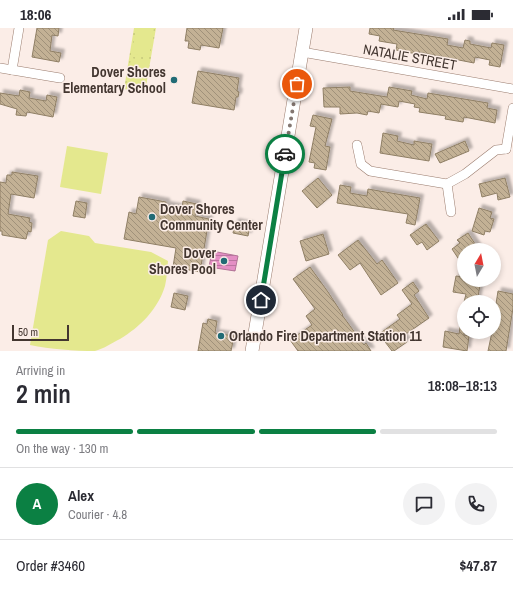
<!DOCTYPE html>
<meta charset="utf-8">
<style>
:root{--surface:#fff;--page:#f2f2f3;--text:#2b2b33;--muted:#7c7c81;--line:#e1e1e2;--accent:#0b8043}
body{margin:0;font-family:"Archivo Narrow",sans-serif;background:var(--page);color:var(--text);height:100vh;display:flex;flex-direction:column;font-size:15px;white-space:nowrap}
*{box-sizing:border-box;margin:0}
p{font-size:13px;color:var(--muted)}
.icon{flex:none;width:22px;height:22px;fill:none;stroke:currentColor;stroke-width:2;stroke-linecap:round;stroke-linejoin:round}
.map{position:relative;height:323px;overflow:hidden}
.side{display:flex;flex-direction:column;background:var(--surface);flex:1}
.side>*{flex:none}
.needle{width:26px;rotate:10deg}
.fabs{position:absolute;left:457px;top:215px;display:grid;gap:8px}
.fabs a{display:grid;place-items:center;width:44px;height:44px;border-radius:50%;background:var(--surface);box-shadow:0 2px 6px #0003;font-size:20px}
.scale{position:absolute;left:12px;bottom:10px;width:57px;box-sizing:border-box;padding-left:4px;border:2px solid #433630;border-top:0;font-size:11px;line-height:14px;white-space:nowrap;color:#433630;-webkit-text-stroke:3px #fbede7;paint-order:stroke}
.pin{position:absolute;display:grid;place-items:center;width:34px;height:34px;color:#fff;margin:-17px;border:2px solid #fff;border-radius:50%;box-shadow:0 1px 4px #0007}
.courier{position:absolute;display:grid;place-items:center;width:40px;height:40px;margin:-20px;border:3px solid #0b8043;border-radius:50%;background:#fff;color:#222;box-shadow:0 1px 5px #0007}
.head em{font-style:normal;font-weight:600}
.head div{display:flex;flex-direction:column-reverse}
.head{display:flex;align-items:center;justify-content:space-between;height:68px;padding:0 16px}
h1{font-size:26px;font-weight:600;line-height:30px}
.bar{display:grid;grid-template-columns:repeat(4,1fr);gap:6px 4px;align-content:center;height:48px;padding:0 16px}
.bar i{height:5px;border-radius:3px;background:var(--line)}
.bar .current{background:var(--accent)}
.bar p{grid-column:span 4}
.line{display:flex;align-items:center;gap:10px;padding:0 16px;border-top:1px solid var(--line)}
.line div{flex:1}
.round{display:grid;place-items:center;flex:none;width:42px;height:42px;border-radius:21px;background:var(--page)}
.status{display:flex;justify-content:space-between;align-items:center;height:28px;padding:0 20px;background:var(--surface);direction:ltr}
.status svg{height:11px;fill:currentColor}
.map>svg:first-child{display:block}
.park{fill:url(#park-dots)}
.pitch{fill:#e4e88e}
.water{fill:url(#water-rules);stroke:#b47498}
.building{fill:url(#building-back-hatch);stroke:#8f7f65;filter:url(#shadow)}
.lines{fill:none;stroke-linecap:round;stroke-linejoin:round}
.street-casing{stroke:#9a7c6e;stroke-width:10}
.secondary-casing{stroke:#9a7c6e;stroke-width:14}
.street{stroke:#fff;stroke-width:9}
.secondary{stroke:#fff;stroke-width:13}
.done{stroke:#837670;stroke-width:4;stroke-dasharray:0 7.2}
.route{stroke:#0b8043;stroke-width:5}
.poi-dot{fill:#216b75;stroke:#fbede7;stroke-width:1.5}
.labels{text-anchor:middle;stroke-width:3;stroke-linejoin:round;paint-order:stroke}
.street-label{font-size:14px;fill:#433630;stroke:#fbede7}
.poi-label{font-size:14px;font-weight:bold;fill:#433630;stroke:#fbede7;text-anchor:end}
</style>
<div class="status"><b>18:06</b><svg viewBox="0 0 49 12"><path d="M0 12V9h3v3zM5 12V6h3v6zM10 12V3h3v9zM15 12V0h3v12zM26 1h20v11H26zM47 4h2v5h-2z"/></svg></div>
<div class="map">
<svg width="513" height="323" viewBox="0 0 513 323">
<defs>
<pattern id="park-dots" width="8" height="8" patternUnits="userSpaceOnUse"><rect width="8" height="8" fill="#e4e88e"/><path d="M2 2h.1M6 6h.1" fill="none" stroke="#c5c87b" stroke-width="1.8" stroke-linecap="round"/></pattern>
<pattern id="water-rules" width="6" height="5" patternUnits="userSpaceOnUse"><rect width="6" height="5" fill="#e48fc4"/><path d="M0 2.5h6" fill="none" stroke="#ba76a0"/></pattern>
<pattern id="building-back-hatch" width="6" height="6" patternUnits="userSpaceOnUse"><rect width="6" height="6" fill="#c3b195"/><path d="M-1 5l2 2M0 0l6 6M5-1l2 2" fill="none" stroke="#a0917a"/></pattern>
<filter id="shadow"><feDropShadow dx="3.5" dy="-3.5" stdDeviation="1" flood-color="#0004"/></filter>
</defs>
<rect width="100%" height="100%" fill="#fbede7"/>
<polygon class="park" points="134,0 156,0 145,64 124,61"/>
<g class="pitch">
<polygon points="136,0 154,0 149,29 132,26"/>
<polygon points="131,30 149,33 143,62 126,59"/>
<polygon points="67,118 108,125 101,166 60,159"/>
<path d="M 61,203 L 89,208 L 95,215 L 151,224 L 168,233 C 167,241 167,250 165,258 C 158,281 140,299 120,311 C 112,315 103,321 95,323 C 75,323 50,321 30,317 L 48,212 Z"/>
</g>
<polygon class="water" points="212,223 238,228 235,243 209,239"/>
<g class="building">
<polygon points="37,0 59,0 58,8 52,7 50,23 61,25 59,34 32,29"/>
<polygon points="187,0 223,0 219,20 201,17 200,22 188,20 189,13 185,13"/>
<polygon points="370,0 394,0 393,2 448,11 447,17 463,20 465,12 470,13 470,16 491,20 492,15 504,17 500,39 489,37 490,32 475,29 474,35 418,24 417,26 396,22 397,16 379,13 380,8 369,6"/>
<polygon points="198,43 239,50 237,63 239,64 238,69 236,69 234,82 192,75"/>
<polygon points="350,59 350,63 387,69 389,59 412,63 411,67 427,71 428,65 488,75 487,80 497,82 495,95 464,89 463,94 445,91 446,88 419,84 420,80 414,79 415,76 399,73 398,79 381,76 379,85 368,83 367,87 357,85 340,86 340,79 324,79 323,60"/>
<polygon points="20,62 30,64 29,70 46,73 47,67 57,69 53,89 27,84 26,88 16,87 17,81 0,76 0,65 19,68"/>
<polygon points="313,87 332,91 325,118 330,119 326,142 314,140 315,135 309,134 316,99 310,98"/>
<polygon points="383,105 398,108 397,113 414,117 414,113 432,116 429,133 380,125"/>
<polygon points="465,113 469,123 440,135 435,126"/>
<polygon points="12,144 38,148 34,170 11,166 8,186 30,190 29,194 32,195 31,204 28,203 26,211 2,207 2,203 0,203 0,154 6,155 7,147 12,147"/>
<polygon points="318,150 332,167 317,180 302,163"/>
<polygon points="505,150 510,169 498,172 497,165 482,169 479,156"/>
<polygon points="340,157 351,159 350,165 367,168 368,161 420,170 415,197 406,195 408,186 337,175"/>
<polygon points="139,169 166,174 166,177 182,180 183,173 197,176 195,188 209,191 200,244 173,239 176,220 124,211 129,184 136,186"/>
<polygon points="76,173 87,175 85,190 73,188"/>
<polygon points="479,180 492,184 490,190 494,191 490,204 485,203 484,207 472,203"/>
<polygon points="235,194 250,197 248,208 233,205"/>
<polygon points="426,196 439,213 427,222 422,214 417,217 410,207"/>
<polygon points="468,205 479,222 464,222 464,230 460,233 452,221 460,215 457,212"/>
<polygon points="323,206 329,226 306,233 300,213"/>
<polygon points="358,212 377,236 382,232 398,255 381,267 360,235 350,242 338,227"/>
<polygon points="310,239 328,264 343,287 342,287 364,317 366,315 371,323 298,323 290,312 312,297 306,288 315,281 293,251"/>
<polygon points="456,248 464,249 464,252 481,252 477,274 464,274 466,266 453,264"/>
<polygon points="413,254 419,263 414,267 429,290 403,308 407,314 394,323 392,323 379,306 400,291 397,287 412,276 402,262"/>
<polygon points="498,263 513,266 513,280 506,323 488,323 492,304 494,304 494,289"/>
<polygon points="174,265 188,268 185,282 171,279"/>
<polygon points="208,291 217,293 215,305 234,308 231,323 198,323 203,295 207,296"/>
<polygon points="461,293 464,293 464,307 469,308 467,323 443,319 445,303 459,306"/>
</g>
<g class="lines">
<g class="street-casing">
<g id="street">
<polyline points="302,24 513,61"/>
<polyline points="0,40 60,50"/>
<polyline points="12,42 19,0"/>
<polyline points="357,117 361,136 370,143 447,156 465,146 496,122 506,121"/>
<polyline points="506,121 513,80"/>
<polyline points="447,156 451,184"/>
</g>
</g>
<g class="secondary-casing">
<polyline id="secondary" points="252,323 306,0"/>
</g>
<use href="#street" class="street"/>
<use href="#secondary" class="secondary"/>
</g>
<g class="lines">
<polyline class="done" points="285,126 297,56"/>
<polyline class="route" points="261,272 285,126"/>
</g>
<g class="poi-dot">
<circle cx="174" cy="52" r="4"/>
<circle cx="152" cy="189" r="4"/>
<circle cx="224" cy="233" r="4"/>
<circle cx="221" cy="308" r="4"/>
</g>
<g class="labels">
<g class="street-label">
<text transform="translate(410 29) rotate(10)" y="5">NATALIE STREET</text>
</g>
<g class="poi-label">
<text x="166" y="49">Dover Shores<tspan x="166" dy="16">Elementary School</tspan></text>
<text x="160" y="186" text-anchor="start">Dover Shores<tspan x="160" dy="16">Community Center</tspan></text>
<text x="216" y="230">Dover<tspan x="216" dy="16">Shores Pool</tspan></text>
<text x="229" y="313" text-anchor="start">Orlando Fire Department Station 11</text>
</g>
</g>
</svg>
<div class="fabs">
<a><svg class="needle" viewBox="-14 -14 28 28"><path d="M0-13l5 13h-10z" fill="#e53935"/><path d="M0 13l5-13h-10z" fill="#7c7c81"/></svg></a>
<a><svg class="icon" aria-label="locate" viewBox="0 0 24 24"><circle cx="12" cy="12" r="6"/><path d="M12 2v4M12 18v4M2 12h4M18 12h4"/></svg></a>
</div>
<div class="scale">50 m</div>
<div class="pin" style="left:297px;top:56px;background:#ea580c"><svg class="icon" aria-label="bag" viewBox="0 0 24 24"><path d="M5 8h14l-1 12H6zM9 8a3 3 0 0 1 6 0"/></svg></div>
<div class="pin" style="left:261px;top:272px;background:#1f2937"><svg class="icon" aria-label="home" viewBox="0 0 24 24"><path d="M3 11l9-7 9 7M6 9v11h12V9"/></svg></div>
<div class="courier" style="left:285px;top:126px"><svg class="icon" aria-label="car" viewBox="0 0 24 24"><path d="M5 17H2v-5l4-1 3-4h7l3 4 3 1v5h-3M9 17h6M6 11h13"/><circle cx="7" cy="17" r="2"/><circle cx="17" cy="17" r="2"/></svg></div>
</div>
<section class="side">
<div class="head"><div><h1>2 min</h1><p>Arriving in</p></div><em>18:08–18:13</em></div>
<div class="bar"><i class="current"></i><i class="current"></i><i class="current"></i><i></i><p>On the way · 130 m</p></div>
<div class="line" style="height:72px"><b class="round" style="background:var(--accent);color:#fff">A</b><div><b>Alex</b><p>Courier · 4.8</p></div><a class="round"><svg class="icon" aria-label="chat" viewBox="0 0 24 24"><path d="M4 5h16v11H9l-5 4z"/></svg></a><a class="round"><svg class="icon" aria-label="phone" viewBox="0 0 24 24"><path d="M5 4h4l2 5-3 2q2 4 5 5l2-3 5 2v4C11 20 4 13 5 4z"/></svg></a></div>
<div class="line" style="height:52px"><div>Order #3460</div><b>$47.87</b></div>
</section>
